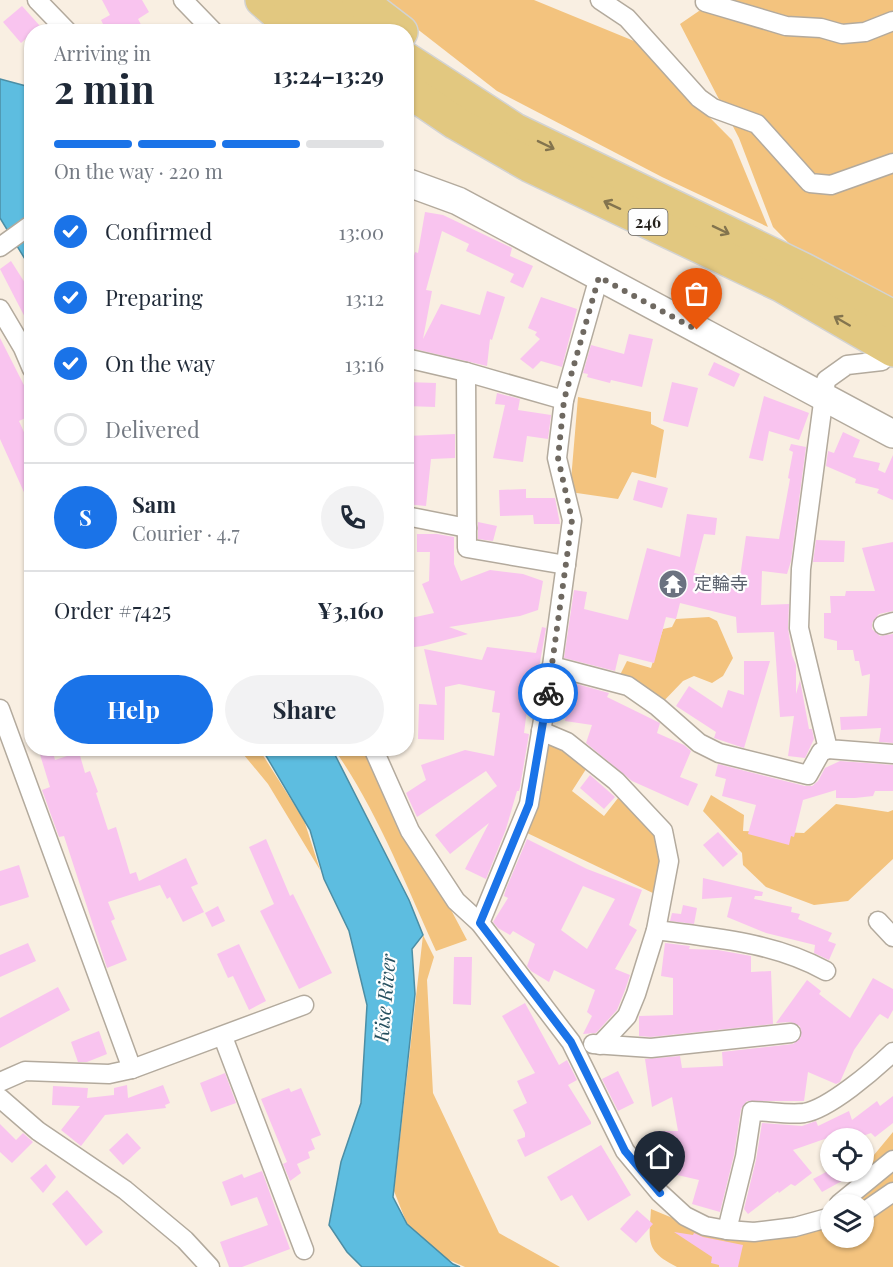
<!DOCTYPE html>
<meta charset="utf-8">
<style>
:root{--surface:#fff;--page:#f2f2f3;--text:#1f2937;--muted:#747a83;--line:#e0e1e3;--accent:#1a73e8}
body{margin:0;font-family:"Playfair Display","Noto Sans JP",serif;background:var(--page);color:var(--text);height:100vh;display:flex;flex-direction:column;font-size:22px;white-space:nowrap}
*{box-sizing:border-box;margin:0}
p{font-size:20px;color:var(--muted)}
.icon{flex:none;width:33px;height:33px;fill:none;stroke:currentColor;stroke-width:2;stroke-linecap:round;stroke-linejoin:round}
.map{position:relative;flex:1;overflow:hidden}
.details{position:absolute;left:24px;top:24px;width:390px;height:732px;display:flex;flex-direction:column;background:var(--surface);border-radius:24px;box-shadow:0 2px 4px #0004}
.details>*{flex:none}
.fabs{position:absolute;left:820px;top:1128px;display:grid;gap:12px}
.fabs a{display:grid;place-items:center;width:54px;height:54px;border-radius:50%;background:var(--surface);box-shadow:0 2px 4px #0004;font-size:30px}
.pin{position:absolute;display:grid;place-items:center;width:51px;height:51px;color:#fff;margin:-62px -26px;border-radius:50% 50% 50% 0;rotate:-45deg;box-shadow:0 0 6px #0007}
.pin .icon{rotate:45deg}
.courier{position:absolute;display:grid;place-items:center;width:60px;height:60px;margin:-30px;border:4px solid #1a73e8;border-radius:50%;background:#fff;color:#222;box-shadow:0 2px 8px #0007}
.overview em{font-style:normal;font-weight:700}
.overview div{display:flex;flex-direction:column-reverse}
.overview{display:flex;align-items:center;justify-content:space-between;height:102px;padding:0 30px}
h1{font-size:39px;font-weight:700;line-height:45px}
.bar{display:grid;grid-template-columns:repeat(4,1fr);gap:9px 6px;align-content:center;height:72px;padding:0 30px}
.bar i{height:8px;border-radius:4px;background:var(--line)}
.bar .on{background:var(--accent)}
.bar p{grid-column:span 4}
.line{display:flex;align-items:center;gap:15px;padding:0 30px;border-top:2px solid var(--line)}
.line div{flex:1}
.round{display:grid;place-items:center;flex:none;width:63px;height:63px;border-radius:32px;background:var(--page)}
ol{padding:0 30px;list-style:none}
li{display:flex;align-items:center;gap:18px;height:66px}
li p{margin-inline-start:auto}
li .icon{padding:6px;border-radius:50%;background:var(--accent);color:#fff;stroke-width:4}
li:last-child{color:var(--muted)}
li i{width:33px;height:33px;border:3px solid var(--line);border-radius:50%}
.action{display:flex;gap:12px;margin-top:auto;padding:12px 30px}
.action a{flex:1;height:69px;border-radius:36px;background:var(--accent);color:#fff;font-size:24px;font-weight:700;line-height:69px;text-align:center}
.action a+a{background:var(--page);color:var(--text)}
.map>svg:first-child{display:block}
.green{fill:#f3c37e}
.water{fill:#5dbde0;stroke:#4c8ea5;stroke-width:1.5}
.building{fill:#f9c4ef;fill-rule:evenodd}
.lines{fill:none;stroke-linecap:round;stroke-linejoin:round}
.street-casing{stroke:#b3aa9d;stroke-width:21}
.secondary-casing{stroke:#b3aa9d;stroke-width:30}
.highway-casing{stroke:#d3d3d2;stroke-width:36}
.street{stroke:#fff;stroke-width:18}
.secondary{stroke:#fff;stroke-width:27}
.highway{stroke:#e2c880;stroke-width:33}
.oneway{stroke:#83744e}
.done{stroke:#6f6961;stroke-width:6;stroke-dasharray:0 10.8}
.route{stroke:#1a73e8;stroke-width:8}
.labels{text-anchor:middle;stroke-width:4.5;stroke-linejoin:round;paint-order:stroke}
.shield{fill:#fefefe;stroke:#656360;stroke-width:1.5}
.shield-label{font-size:16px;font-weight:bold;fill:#24211c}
.worship-label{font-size:18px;fill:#5b616d;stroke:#fefefe;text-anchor:start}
.water-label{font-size:20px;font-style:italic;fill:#275160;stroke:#fefefe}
</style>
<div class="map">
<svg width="893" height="1267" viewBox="0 0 893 1267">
<rect width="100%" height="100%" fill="#f9efe2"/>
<g class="green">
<polygon points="380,0 534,0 634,41 732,140 768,227 662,177 497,91"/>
<polygon points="715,0 893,0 893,349 773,227 739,138 680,24"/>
<polygon points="578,397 651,412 651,424 664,430 656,478 632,472 618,499 570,492"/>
<polygon points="709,617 717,621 733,658 723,676 712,683 694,676 683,681 658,707 619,677 627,661 651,668 663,629 672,627 676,619"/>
<polygon points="544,735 588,766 572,791 604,816 622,793 659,831 669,861 657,895 523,831"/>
<polygon points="239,749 259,749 304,820 320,870 268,784"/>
<path d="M 334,749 L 368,749 L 381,778 L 467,940 L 436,951 C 405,883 377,810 334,749 Z"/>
<polygon points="711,795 744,815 743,831 804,833 836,804 888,812 893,810 893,859 848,901 814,905 766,887 743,865 742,853 703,811"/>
<polygon points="423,935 434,957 427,980 433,1093 499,1233 560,1267 465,1267 447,1259 407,1224 394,1191"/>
<path d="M 893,1132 L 893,1267 L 677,1267 C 645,1251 649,1242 651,1209 L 711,1234 L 831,1221 L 831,1238 L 864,1238 L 864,1204 L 843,1204 L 869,1161 Z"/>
</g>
<g class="water">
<polygon points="0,79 26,86 31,92 31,269 0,218"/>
<polygon points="262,749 332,749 409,900 423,935 412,949 415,994 393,1197 407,1224 453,1264 460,1267 362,1267 347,1252 329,1225 341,1162 361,1103 367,1005 349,931 324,879 310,830"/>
</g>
<g class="building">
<polygon points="102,0 142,0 149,12 138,19 145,32 107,32 101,20 110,15"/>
<polygon points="22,6 40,26 21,43 3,22"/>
<polygon points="425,212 443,215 512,248 510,256 533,266 523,288 510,282 514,274 466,251 469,244 442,231 426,290 432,291 423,339 441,304 480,315 487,291 505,297 492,340 490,339 487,366 406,347 406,286 415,252 418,253"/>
<polygon points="11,261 32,294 32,331 0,269"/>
<polygon points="541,297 577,309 562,367 541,361 533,369 520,359 540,339 535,335 537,332 528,328"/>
<polygon points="629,334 653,339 642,387 611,380 610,383 587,377 588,374 583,373 591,345 624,354"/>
<polygon points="0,338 32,401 32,415 19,421 32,450 32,510 0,439"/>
<polygon points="714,362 740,374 734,387 708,375"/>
<polygon points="406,382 436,383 435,407 406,406"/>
<polygon points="672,382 698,388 688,427 663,421"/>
<polygon points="497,393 520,399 518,410 551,415 548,439 527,436 523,462 493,458 505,405 495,404"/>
<polygon points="764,396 809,413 799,440 769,431 763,461 749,458"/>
<polygon points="843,432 860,440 853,457 880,463 878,470 885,473 893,455 893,500 877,493 879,489 855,483 856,479 826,466 828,451 834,453"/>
<polygon points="455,434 455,458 431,459 426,506 406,504 406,436"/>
<polygon points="791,444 806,447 791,561 787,574 762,571 761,605 789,604 788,628 792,655 796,665 796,694 800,680 809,729 812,729 814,739 805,758 788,756 794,716 780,717 774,632 737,633 736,617 680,603 676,619 666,617 654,663 619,654 615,671 564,658 574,590 587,592 584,609 628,620 647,548 680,557 687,514 717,518 715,535 704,534 694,573 739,584 746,536 779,539 790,479 788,478 793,452 789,450"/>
<polygon points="638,480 668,488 662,508 633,500"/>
<polygon points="526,489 526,498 555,498 560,524 534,524 533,515 500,516 499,490"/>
<polygon points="478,522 497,526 493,541 478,539"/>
<polygon points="417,534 437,534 454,537 454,564 461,581 490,570 523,574 543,581 538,610 520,616 449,627 468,634 423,646 406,648 406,619 434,613 422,584 429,581 430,552 417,552"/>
<polygon points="816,540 845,541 844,562 813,562"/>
<polygon points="893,542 893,611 879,614 872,623 872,629 880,636 893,634 893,743 879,742 881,728 841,730 840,717 867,716 870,674 862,676 859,661 855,661 853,650 837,650 837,641 824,638 824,613 831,613 830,596 845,596 846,591 875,591 862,548"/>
<polygon points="542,627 546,628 537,679 531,678 524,733 529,734 520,787 519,791 517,791 506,829 486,879 465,869 489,823 450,854 435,835 497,786 486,771 417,817 406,793 426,780 421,765 465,750 494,756 500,713 492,712 495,691 459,684 445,687 444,740 418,739 419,704 437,705 424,649 482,660 487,647 536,653"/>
<polygon points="744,661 770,661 744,748 714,738 716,732 676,706 689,686 722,708 728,690 744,695"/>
<polygon points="573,683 609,693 607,697 660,723 657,733 684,745 691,751 680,777 698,784 688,806 632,781 586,743 592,725 565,721"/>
<polygon points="38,748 52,748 55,760 79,752 85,773 90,771 98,792 96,793 108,830 116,827 130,874 136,872 139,881 186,858 198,884 191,887 204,912 183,922 170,897 167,899 160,885 108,902 115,919 111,921 127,960 107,968 64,836 59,837 42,790 50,787"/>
<polygon points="840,761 893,765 893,791 875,791 873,796 855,798 836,798 836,790 803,800 794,837 791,836 789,845 748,834 756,805 722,796 726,779 715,776 718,764 805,786 812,786 818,781 825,768"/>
<polygon points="590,775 615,797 604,809 580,788"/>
<polygon points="718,832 738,854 723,867 703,845"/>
<polygon points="266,839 290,896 293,894 332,973 299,989 260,911 274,904 249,847"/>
<path d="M 527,839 L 587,869 L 642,890 L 629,925 L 637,930 L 615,969 L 630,975 L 625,990 L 617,1010 L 596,1033 L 583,1034 L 592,1016 L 587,1012 L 595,990 L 554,970 L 549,982 L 531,971 L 527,966 L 535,944 L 513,931 L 510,935 L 498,928 L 493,922 L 508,898 L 504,896 L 506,889 ZM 583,886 L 615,899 L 587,949 L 561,930 Z"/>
<polygon points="19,865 29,897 0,906 0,871"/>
<polygon points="703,878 763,892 762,896 755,896 754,899 792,907 791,912 800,914 798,919 832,933 828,941 836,944 829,960 814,953 815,945 766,933 727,917 732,897 702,899"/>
<polygon points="683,905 697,908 694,924 670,921 672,913 681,914"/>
<polygon points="218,906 225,921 212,927 205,913"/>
<polygon points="28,943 36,961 0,977 0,955"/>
<polygon points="665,943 690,946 689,949 718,950 751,956 751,972 771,971 773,1024 651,1037 639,1036 639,1016 673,1015 673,978 661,976"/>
<polygon points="239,944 266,1001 249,1010 233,976 228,978 217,954"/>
<polygon points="454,957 472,957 471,1005 453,1004"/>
<polygon points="873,978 893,989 893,1010 888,1019 880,1014 877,1017 854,1050 840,1082 836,1084 808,1072 804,1101 747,1101 741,1109 734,1155 720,1212 692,1204 699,1180 673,1174 675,1168 660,1169 655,1131 678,1131 672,1097 652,1107 645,1059 680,1056 682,1068 723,1066 722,1052 793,1044 801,1037 800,1026 790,1022 776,1023 807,980 821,991 819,994 850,1018"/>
<polygon points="58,987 70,1010 0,1048 0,1018"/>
<polygon points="525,1003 559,1065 567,1060 577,1080 568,1085 591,1122 591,1124 525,1157 517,1140 525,1137 525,1133 513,1110 527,1103 517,1081 535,1073 502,1016"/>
<polygon points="99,1031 107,1054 87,1062 78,1062 71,1042"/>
<polygon points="618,1071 634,1103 618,1111 602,1079"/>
<polygon points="225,1073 236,1103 211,1112 200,1083"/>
<polygon points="127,1085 128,1098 163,1085 170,1103 165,1105 166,1108 105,1115 81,1146 61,1130 80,1106 52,1105 53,1086 88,1088 87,1098 114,1095 114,1088"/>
<polygon points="289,1088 291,1092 301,1088 321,1135 311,1139 315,1149 308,1152 310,1158 297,1164 301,1173 290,1181 283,1164 287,1162 261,1099"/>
<polygon points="893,1096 893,1123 875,1137 871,1133 857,1138 841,1138 839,1134 793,1150 812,1173 795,1186 791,1184 779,1193 778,1191 748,1214 744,1209 756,1160 762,1123 802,1126 816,1121 818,1126 849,1111 852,1120 877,1101 880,1106"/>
<polygon points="0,1124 16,1140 23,1133 33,1142 12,1163 0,1152"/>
<polygon points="127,1133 141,1148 123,1165 109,1150"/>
<polygon points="601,1145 631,1195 588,1221 572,1195 561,1201 547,1177"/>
<polygon points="46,1164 56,1177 43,1193 30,1178"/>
<polygon points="262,1171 290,1249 242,1267 229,1267 220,1242 268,1225 257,1197 231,1206 222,1182 242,1174 244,1178"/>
<polygon points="826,1172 858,1172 822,1192 813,1179"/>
<polygon points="67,1190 103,1232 86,1246 52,1204"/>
<polygon points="637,1210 653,1224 636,1243 620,1229"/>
<polygon points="674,1232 693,1235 694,1233 703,1237 743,1245 738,1267 719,1267 719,1265 711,1263 712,1257"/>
</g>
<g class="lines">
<g class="street-casing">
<g id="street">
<polyline points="37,0 68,32"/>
<polyline points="183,0 214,32"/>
<polyline points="600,0 627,18 699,98 713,108 757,124 810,183 831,185 893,163"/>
<polyline points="705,2 786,26 821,28 842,34 865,32 893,21"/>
<polyline points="0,247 32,224"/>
<polyline points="0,309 23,348 32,369"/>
<polyline points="406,358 466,372 564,400 599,277"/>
<polyline points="882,361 847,365 826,380 801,569 799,628 828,749 893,754"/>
<polyline points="466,372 467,548 566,565"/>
<polyline points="406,516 467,528"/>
<polyline points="883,625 893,622"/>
<polyline points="552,666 628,686 658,707 699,743 719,753 808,775 821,752 828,749"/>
<polyline points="0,709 132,1069 109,1074 25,1071 0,1082"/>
<polyline points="541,731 567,742 616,781 663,831 669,861 656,930 636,994 627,1016 600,1045"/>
<polyline points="373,748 410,831 456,901 480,923 571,1042 625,1151 660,1193 685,1216 705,1226 727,1230 754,1232 795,1227 831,1217"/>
<polyline points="878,921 893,937"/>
<polyline points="480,923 529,804 552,666 572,520 557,458 564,400"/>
<path d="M 656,930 C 715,938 773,942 826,971"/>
<polyline points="223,1037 304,1250"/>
<polyline points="593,1044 651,1048 791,1033"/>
<polyline points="132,1069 304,1005"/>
<polyline points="0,1098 38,1131 125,1190 185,1240 210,1267"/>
<polyline points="839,1204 893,1160"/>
<polyline points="864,1212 893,1192"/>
<path d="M 727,1230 L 745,1157 L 752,1111 C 768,1111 787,1115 804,1113 C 829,1109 874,1070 893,1052"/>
</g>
</g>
<g class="secondary-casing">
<polyline id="secondary" points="406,182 458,201 893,434"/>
</g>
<g class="highway-casing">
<g id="highway">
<polyline points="262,0 299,32"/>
<polyline points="290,0 329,32"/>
<polyline points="330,0 368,32"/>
<polyline points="359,0 401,32"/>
<polyline points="406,59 515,130 804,270 893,317"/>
<polyline points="406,89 456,123 529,165 781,285 893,350"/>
</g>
</g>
<use href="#street" class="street"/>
<use href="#secondary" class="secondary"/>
<use href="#highway" class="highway"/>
</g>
<defs><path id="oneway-shaft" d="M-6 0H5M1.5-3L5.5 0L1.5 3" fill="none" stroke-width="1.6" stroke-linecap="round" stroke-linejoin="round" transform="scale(1.5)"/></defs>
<g class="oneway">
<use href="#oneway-shaft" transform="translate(546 145) rotate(26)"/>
<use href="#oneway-shaft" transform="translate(612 205) rotate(-155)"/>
<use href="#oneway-shaft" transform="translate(721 230) rotate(26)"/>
<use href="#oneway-shaft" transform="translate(842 321) rotate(-150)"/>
</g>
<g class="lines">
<polyline class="done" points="548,693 572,520 558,458 564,400 599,277 697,330"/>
<polyline class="route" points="548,693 529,804 480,923 571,1042 625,1151 660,1193"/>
</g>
<defs>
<g id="temple-disc" transform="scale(1.5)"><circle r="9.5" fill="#6b7280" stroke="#fefefe"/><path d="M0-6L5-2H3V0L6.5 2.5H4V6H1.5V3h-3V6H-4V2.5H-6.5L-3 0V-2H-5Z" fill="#fff"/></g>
</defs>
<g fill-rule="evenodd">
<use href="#temple-disc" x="673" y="584"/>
</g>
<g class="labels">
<rect class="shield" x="628.5" y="209" width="39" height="26" rx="4.5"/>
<g class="shield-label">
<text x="648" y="228">246</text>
</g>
<g class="worship-label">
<text x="694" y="590">定輪寺</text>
</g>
<g class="water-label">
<text transform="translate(385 998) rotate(-85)" y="7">Kise River</text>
</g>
</g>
</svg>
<div class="fabs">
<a><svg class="icon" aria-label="locate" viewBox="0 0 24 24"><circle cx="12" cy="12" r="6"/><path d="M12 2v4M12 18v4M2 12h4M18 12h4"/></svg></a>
<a><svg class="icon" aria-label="layers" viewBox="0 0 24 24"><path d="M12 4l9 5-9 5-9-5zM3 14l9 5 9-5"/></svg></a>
</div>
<div class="pin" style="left:697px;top:330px;background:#ea580c"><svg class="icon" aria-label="bag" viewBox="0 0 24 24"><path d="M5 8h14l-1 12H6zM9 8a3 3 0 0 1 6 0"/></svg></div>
<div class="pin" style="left:660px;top:1193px;background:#1f2937"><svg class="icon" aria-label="home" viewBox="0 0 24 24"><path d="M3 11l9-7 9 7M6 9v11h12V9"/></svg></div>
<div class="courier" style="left:548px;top:693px"><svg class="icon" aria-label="bike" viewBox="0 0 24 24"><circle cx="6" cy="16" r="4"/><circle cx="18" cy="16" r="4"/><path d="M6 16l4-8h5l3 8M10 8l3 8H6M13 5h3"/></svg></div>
<section class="details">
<div class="overview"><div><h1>2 min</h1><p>Arriving in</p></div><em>13:24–13:29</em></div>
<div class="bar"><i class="on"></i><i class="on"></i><i class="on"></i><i></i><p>On the way · 220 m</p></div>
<ol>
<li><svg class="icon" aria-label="check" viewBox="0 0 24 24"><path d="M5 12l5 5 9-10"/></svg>Confirmed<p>13:00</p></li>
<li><svg class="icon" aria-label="check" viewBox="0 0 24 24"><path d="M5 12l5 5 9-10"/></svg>Preparing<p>13:12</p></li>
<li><svg class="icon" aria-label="check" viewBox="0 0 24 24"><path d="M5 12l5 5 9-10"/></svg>On the way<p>13:16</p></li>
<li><i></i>Delivered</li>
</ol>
<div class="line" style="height:108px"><b class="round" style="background:var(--accent);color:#fff">S</b><div><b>Sam</b><p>Courier · 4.7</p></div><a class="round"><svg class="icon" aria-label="phone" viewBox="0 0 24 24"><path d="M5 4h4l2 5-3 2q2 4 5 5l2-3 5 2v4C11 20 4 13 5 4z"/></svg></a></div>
<div class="line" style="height:78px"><div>Order #7425</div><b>¥3,160</b></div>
<div class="action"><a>Help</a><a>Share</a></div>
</section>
</div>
